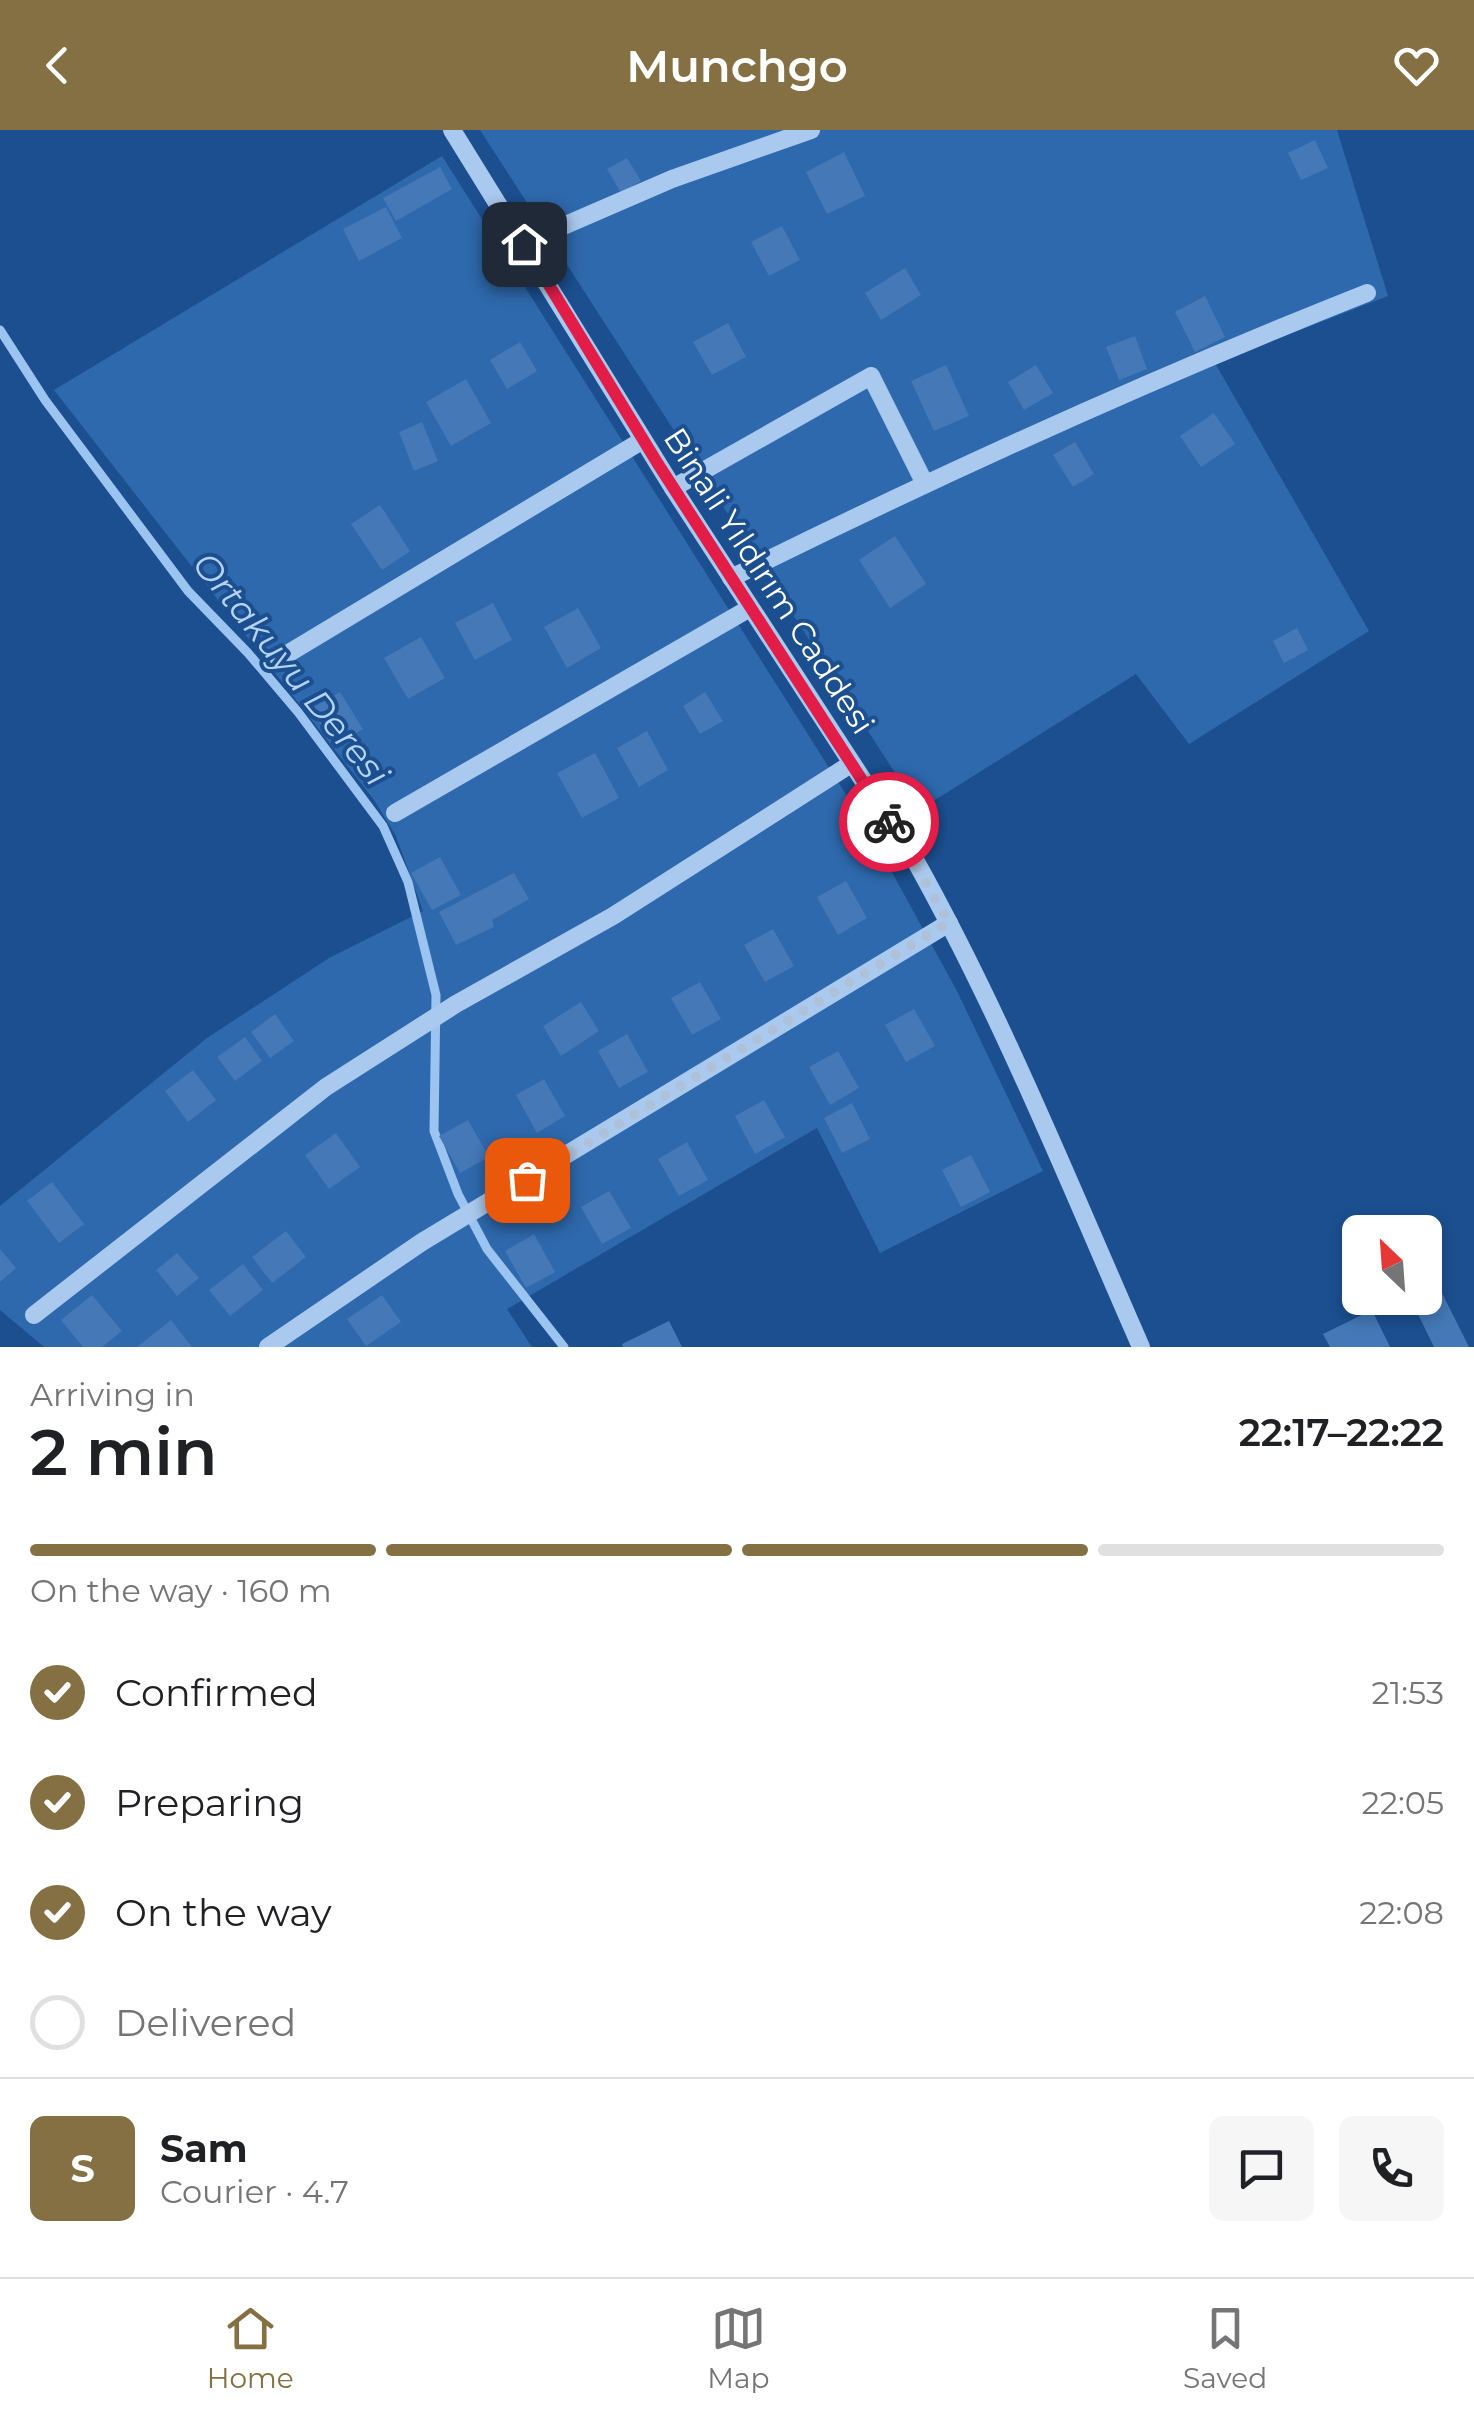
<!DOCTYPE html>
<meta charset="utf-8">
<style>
:root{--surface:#fff;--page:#f6f6f6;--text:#202124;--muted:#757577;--line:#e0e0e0;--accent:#847042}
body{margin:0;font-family:Montserrat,sans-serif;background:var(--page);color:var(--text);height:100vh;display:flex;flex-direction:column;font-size:38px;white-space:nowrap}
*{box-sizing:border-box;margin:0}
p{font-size:32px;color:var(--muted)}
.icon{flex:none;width:55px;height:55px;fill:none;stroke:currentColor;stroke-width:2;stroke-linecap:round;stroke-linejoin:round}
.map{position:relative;height:1217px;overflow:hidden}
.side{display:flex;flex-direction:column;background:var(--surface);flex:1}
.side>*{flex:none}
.needle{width:65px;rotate:335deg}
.fabs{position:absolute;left:1342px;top:1085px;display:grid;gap:20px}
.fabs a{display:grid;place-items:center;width:100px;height:100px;border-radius:15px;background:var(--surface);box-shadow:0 5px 15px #0003;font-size:50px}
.pin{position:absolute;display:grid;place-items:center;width:85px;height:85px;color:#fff;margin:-42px;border-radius:20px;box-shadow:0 5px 15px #0006}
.courier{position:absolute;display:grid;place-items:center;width:100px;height:100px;margin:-50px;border:8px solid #e11d48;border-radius:50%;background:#fff;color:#222;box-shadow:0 2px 12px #0007}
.head em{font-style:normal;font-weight:600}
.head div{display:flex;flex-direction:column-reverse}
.head{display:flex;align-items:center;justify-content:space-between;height:170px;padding:0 30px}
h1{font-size:65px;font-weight:600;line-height:75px}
.bar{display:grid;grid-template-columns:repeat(4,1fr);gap:15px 10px;align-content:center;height:120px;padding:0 30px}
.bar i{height:12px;border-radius:8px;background:var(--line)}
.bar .active{background:var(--accent)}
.bar p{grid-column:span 4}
.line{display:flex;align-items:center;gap:25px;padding:0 30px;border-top:2px solid var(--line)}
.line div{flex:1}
.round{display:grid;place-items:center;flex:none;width:105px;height:105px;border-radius:15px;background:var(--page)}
ol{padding:0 30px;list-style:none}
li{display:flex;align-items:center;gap:30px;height:110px}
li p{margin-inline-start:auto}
li .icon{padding:10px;border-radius:50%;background:var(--accent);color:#fff;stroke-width:4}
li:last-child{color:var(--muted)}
li i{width:55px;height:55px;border:5px solid var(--line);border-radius:50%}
header{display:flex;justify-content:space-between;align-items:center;height:130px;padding:0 30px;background:var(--accent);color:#fff;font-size:45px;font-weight:600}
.tabs{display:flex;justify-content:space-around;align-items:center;height:140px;border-top:2px solid var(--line);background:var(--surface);font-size:28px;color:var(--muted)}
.tabs a{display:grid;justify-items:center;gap:5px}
.tabs .active{color:var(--accent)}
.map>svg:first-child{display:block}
.green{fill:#2e69ad}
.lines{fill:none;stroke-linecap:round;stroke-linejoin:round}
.stream{stroke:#9cc4f0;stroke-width:9}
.building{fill:#4478b7}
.minor{stroke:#a9c9ee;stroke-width:18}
.done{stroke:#afc1d8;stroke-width:10;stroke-dasharray:0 18}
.route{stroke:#e11d48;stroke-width:12}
.labels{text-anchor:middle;stroke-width:8;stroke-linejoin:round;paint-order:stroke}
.street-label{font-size:32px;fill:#fff;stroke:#1b4f8f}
.water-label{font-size:35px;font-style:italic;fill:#b5d3f5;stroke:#1b4f8f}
</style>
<header><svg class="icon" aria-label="back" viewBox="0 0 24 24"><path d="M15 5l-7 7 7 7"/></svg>Munchgo<svg class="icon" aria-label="heart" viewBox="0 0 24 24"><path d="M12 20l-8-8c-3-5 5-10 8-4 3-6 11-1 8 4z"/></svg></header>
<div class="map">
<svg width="1474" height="1217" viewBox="0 0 1474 1217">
<rect width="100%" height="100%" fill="#1b4f8f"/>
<g class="green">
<polygon points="480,0 1337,0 1388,166 1215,233 1369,501 1189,614 1136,544 919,680"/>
<polygon points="442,26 871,704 957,861 1043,1041 880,1123 817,998 507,1179 532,1217 44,1217 0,1180 0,1076 207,908 329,828 423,781 396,706 374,670 54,260"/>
</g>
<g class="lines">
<polyline class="stream" points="0,200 45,270 188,461 248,523 298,582 383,696 408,752 436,865 434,1001 458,1064 487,1119 564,1217"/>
</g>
<g class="building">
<polygon points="1315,10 1328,38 1301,50 1288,23"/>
<polygon points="844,22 865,66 827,84 806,42"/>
<polygon points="627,28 641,51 621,63 607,39"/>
<polygon points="440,37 452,59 396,91 383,68"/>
<polygon points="386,77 402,108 359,131 343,99"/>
<polygon points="782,96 800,130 769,146 751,112"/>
<polygon points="905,138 921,165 881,190 865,163"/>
<polygon points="1205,166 1225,207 1195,222 1175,182"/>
<polygon points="728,193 746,227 712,245 693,212"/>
<polygon points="1135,206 1147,239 1119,250 1106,217"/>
<polygon points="520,212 537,241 507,259 490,230"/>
<polygon points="946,235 969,286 934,301 911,251"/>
<polygon points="1036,235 1053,263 1024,280 1008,252"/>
<polygon points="466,249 491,293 451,316 426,272"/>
<polygon points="1214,283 1235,314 1201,337 1180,306"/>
<polygon points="422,292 438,331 414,341 399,302"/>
<polygon points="1075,312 1094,344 1073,357 1053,325"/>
<polygon points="380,375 410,421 382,440 351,394"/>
<polygon points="895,406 926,454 890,478 859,430"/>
<polygon points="493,473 512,510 475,530 455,493"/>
<polygon points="578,478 601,518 567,538 544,497"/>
<polygon points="1297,498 1308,520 1284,533 1273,511"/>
<polygon points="421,507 445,548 408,569 384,528"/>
<polygon points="340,562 363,599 334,617 311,579"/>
<polygon points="705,562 723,591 700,604 683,576"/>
<polygon points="647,601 668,640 639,657 617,618"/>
<polygon points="595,623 619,668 582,688 557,643"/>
<polygon points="440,727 461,765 432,780 411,743"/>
<polygon points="514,743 529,769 492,790 494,797 456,815 439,782"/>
<polygon points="846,751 867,788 838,805 817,767"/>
<polygon points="773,799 794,836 765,852 744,815"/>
<polygon points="700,852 721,889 692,905 671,868"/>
<polygon points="581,872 599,901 561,926 543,896"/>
<polygon points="914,879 935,916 906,932 885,895"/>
<polygon points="275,884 294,911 270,928 251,902"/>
<polygon points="627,904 648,942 619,958 598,921"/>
<polygon points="245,907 262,931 235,951 217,927"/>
<polygon points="838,921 859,958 830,975 809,937"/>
<polygon points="193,940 216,970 188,992 165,961"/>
<polygon points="544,949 565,986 537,1003 516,965"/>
<polygon points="764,970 785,1007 755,1024 735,986"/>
<polygon points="852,973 870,1009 842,1023 824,988"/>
<polygon points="468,990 489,1027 460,1043 439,1006"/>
<polygon points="336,1003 360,1037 329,1059 305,1025"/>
<polygon points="687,1012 708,1050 679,1066 658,1029"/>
<polygon points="971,1025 990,1062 961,1077 942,1040"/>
<polygon points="52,1052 84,1094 59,1113 27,1071"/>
<polygon points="609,1061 631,1098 602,1114 581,1077"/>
<polygon points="286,1101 306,1127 272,1153 252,1127"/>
<polygon points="534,1104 555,1142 526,1158 505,1121"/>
<polygon points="0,1119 16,1138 0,1152"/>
<polygon points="177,1123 199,1148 177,1166 156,1140"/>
<polygon points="243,1134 263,1160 230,1186 209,1160"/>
<polygon points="1437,1153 1469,1217 1434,1217 1410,1168 1425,1168 1425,1158"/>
<polygon points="92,1165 122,1201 102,1217 83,1217 61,1190"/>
<polygon points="382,1165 401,1192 366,1216 347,1189"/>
<polygon points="1372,1180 1390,1217 1330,1217 1323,1204"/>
<polygon points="171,1190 192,1217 137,1217"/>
<polygon points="669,1191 682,1217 623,1217 622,1214"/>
</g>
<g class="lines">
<g class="minor">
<path d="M 452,0 L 673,358 L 915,730 C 1002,886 1069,1053 1141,1217"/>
<polyline points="524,113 672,49 811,0"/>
<polyline points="673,358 871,246 924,352"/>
<path d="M 731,448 C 939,345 1150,249 1367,163"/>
<polyline points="279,529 643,310"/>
<polyline points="395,683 750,478"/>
<polyline points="34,1185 326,957 456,874 613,786 851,634"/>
<polyline points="268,1217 422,1112 949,793"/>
</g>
</g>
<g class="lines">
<polyline class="done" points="527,1050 949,792 889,692"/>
<polyline class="route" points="524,114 658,334 889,692"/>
</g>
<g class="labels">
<g class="street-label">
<text transform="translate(769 451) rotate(57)" y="11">Binali Yıldırım Caddesi</text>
</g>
<g class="water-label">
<text transform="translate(291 539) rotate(51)" y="12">Ortakuyu Deresi</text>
</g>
</g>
</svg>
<div class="fabs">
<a><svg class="needle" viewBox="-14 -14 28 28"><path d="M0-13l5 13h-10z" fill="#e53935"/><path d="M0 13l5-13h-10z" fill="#757577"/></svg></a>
</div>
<div class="pin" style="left:527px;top:1050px;background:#ea580c"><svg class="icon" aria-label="bag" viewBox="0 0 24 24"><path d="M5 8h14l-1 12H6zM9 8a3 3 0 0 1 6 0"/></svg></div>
<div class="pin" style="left:524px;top:114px;background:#1f2937"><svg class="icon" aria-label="home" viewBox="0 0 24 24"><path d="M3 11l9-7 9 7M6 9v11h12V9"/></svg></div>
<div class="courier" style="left:889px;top:692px"><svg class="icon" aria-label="bike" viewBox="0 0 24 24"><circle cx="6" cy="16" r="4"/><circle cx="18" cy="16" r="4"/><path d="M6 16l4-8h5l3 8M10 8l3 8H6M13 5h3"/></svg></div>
</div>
<section class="side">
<div class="head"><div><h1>2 min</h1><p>Arriving in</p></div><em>22:17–22:22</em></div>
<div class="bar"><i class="active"></i><i class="active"></i><i class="active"></i><i></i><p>On the way · 160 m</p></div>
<ol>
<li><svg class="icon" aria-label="check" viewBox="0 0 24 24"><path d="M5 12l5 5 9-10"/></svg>Confirmed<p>21:53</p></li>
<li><svg class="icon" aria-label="check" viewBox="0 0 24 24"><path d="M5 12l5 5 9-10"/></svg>Preparing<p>22:05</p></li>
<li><svg class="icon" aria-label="check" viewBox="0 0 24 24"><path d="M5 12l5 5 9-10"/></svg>On the way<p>22:08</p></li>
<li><i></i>Delivered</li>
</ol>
<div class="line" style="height:180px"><b class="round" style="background:var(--accent);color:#fff">S</b><div><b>Sam</b><p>Courier · 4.7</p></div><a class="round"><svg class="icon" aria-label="chat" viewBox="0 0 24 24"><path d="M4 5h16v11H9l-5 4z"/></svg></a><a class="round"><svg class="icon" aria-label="phone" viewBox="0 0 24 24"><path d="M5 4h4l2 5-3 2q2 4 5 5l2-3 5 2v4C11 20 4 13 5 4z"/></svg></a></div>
</section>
<nav class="tabs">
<a class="active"><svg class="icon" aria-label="home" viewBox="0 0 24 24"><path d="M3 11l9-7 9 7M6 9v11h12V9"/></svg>Home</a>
<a><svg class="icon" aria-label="map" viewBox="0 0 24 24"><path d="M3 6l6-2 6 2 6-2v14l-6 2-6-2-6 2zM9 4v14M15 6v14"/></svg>Map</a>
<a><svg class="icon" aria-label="saved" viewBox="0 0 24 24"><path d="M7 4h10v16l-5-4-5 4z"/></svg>Saved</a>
</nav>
